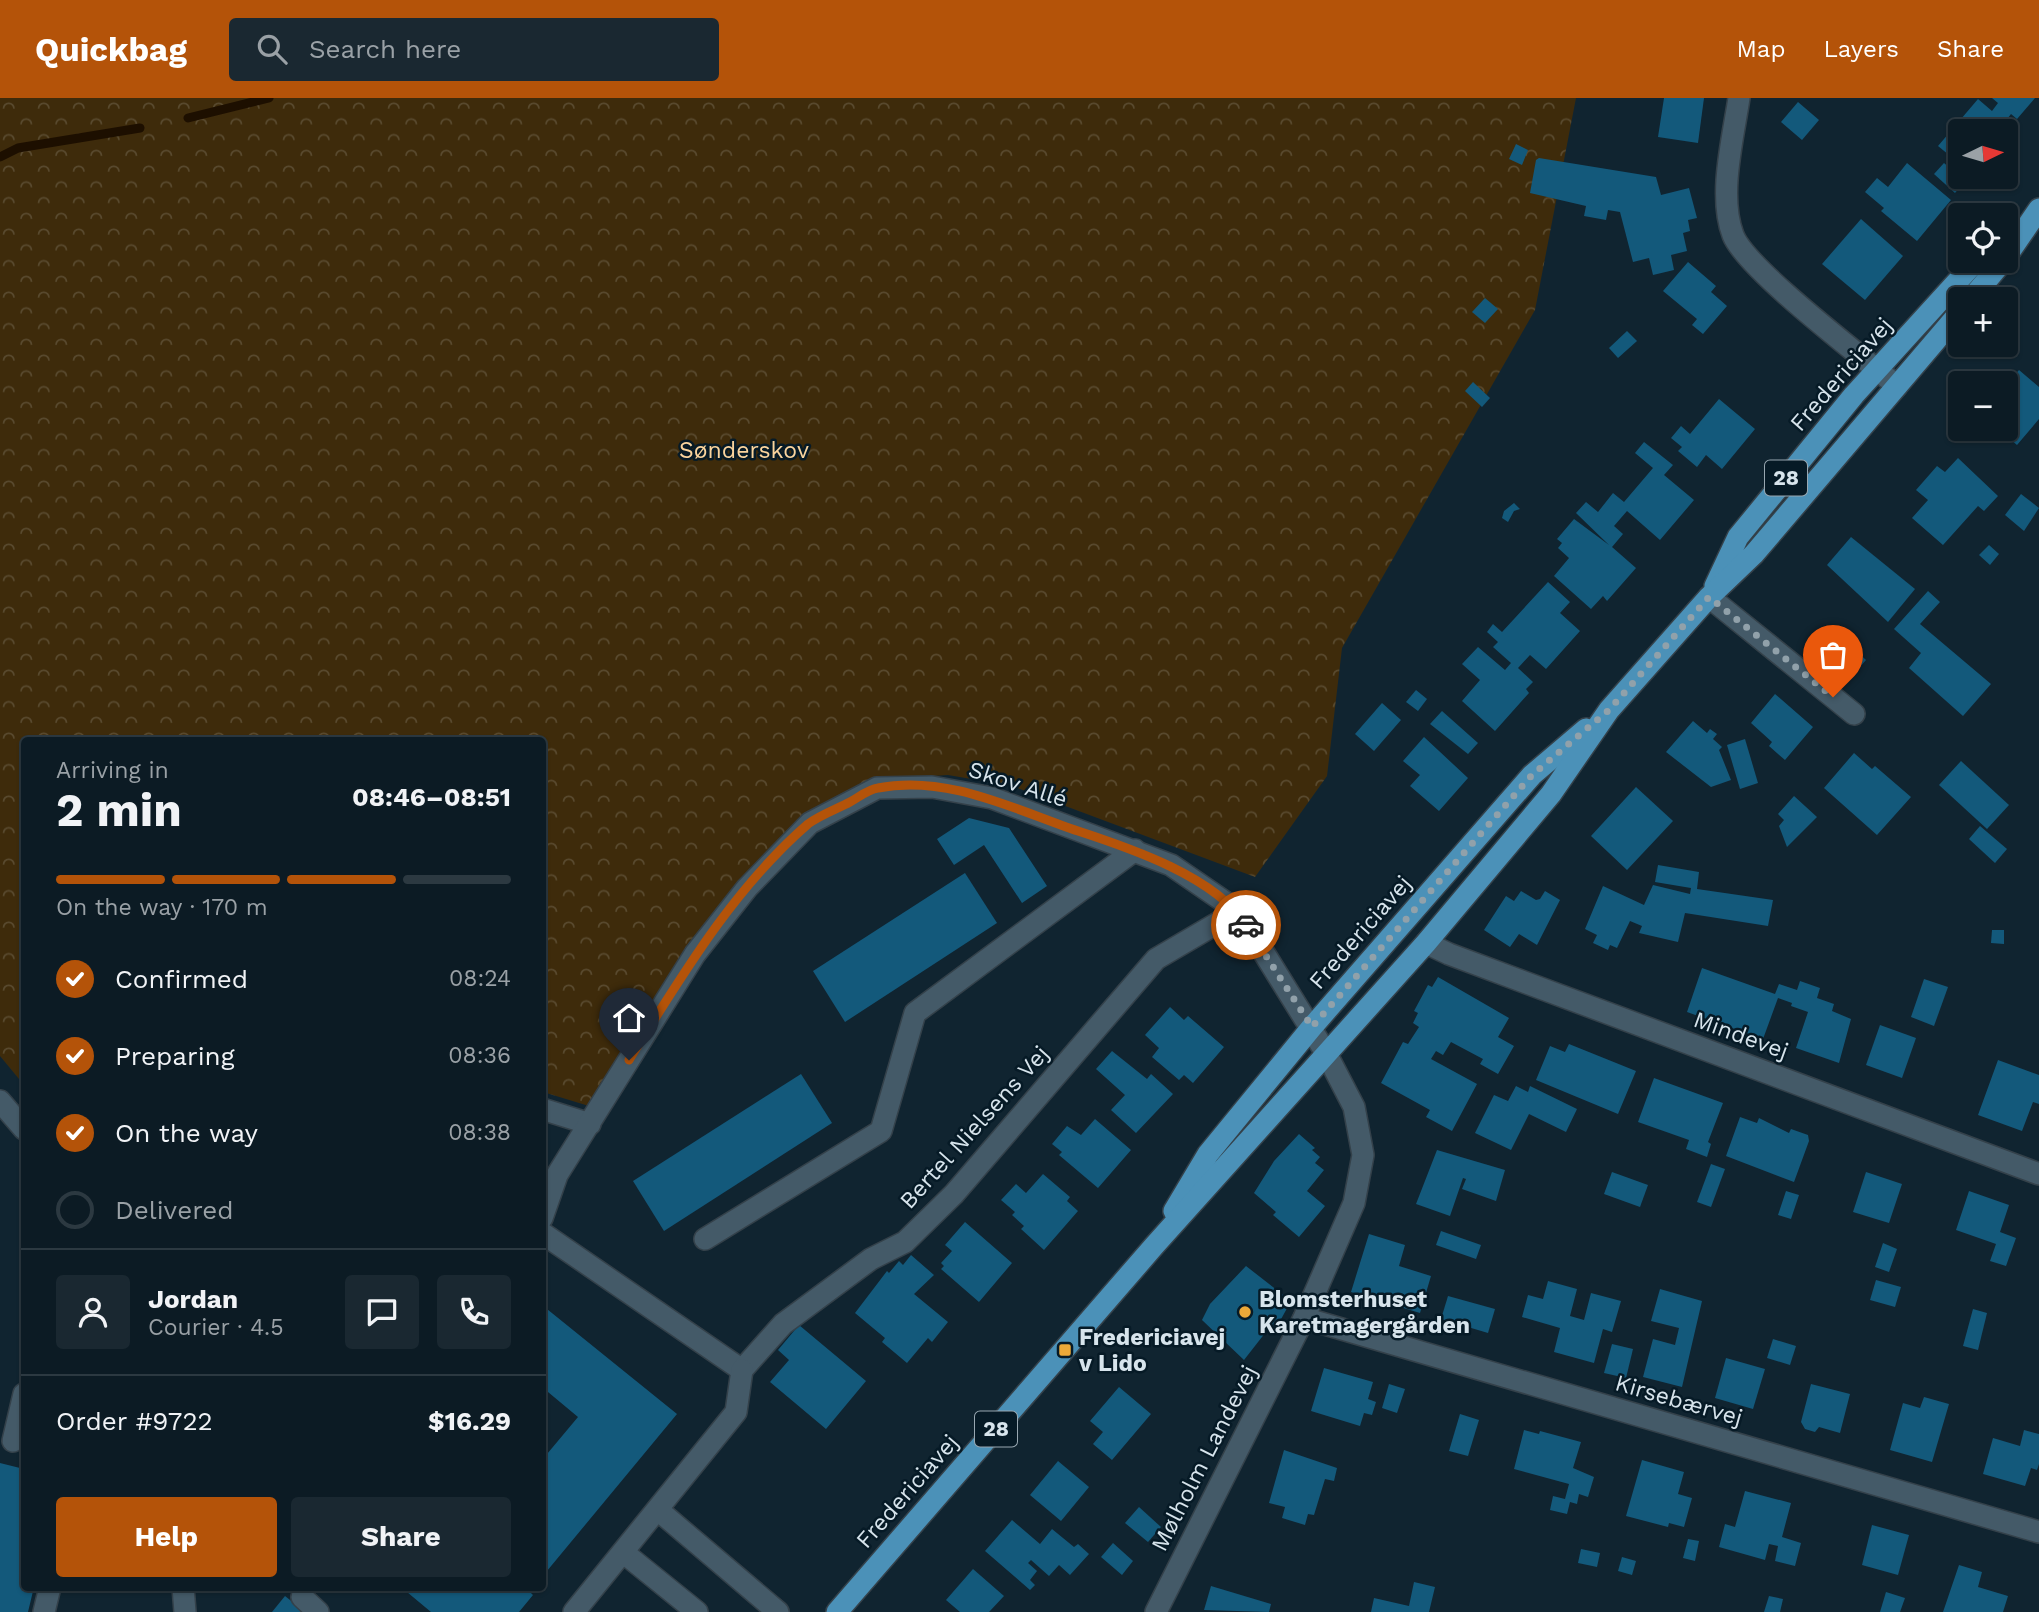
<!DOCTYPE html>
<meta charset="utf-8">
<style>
:root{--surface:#0c1b24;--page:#1a2831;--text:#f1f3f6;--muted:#9aa1a6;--line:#2c3941;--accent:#b45309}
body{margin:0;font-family:"Work Sans",sans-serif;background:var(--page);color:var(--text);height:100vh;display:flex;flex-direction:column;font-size:26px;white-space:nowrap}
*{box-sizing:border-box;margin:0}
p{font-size:23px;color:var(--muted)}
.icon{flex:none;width:38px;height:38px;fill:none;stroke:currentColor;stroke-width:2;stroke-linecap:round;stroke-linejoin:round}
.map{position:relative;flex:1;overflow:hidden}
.details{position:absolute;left:21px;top:639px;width:525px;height:854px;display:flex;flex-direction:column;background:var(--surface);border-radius:7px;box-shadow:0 2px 5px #0004,0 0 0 2px var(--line)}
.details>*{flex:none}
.needle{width:46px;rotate:85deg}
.tools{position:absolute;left:1948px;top:21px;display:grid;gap:14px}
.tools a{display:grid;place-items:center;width:70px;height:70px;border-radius:7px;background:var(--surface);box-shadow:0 2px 5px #0004,0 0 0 2px var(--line);font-size:35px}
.pin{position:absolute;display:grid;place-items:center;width:60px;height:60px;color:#fff;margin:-72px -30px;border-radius:50% 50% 50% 0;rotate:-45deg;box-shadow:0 0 7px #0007}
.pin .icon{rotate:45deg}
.courier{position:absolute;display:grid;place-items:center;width:70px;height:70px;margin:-35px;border:5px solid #b45309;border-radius:50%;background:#fff;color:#222;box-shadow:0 2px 9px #0007}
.overview em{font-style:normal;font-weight:700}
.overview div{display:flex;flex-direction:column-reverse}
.overview{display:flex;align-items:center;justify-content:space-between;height:119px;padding:0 35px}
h1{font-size:46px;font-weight:700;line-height:52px}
.bar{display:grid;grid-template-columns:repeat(4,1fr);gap:10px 7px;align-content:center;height:84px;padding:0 35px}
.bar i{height:9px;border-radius:5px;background:var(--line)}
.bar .on{background:var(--accent)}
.bar p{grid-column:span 4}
.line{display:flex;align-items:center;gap:18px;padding:0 35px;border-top:2px solid var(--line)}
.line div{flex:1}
.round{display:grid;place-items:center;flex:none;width:74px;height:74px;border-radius:7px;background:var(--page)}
ol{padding:0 35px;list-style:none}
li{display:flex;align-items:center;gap:21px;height:77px}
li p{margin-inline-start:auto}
li .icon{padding:7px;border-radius:50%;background:var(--accent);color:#fff;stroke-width:4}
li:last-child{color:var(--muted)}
li i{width:38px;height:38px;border:4px solid var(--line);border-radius:50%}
.primary-button{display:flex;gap:14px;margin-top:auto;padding:14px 35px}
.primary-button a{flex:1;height:80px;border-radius:7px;background:var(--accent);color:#fff;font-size:28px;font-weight:700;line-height:80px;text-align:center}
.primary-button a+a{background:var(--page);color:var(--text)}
header{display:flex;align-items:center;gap:42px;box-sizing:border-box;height:98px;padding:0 35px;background:var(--accent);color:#fff}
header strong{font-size:33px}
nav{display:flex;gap:38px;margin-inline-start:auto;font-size:24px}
.search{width:490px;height:63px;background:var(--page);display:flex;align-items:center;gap:18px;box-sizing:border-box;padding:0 24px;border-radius:7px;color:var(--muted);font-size:26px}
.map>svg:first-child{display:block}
.forest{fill:url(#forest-crowns)}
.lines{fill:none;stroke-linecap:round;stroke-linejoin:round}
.stream{stroke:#1d0f00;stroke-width:9}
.building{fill:#13597b}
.minor-casing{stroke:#34414a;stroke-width:24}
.major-casing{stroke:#34414a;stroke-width:24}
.minor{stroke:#445a68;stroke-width:21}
.major{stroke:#4b91b8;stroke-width:21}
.done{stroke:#91a1aa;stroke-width:7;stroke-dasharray:0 12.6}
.route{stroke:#b45309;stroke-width:9}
.poi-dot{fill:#eba939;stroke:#061a26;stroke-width:2.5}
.labels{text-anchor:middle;stroke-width:5;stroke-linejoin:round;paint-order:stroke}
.shield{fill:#061a26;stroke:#98a7b1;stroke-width:2}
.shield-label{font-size:21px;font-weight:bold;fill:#d7e4ec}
.street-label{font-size:23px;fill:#d7e4ec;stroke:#061a26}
.park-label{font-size:23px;fill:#fad49d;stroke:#061a26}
.poi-label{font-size:23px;font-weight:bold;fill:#d7e4ec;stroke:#061a26;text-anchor:start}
</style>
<header>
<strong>Quickbag</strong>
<div class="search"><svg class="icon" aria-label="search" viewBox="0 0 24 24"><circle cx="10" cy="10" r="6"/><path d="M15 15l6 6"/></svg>Search here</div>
<nav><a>Map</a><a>Layers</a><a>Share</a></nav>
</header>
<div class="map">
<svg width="2039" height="1514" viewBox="0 0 2039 1514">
<defs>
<pattern id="forest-crowns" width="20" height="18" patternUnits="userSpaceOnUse" patternTransform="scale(1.75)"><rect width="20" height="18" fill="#3e2b0b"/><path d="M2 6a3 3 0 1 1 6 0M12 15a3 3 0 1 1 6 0" fill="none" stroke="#594a2f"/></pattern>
</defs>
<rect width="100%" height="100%" fill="#102430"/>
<polygon class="forest" points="0,0 1576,0 1535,212 1342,550 1327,678 1255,779 1012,688 948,677 871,682 789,731 589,1008 543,994 542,642 24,642 24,987 0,958"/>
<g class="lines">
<g class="stream">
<polyline points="188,20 269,0"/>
<polyline points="0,59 18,50 140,30"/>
</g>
</g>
<g class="building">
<polygon points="1664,0 1704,0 1698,45 1658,39"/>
<polygon points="1992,0 2035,0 2017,21 2011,16 1998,33 1960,33 1960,66 1938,48 1978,1 1992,13 1998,5"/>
<polygon points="1798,4 1819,22 1802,42 1781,24"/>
<polygon points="1516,46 1528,52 1522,67 1509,61"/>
<polygon points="1539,60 1656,79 1661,97 1689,90 1697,120 1688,122 1690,133 1683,135 1687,153 1671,157 1674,172 1653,177 1649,160 1633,164 1620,114 1608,112 1606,122 1584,118 1586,108 1530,95 1536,62"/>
<polygon points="1907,65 1951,102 1917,143 1881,113 1884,110 1865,94 1877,80 1888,89"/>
<polygon points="1944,65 1965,83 1955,95 1934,76"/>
<polygon points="1861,121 1903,158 1865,202 1822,166"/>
<polygon points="1688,164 1716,188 1711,194 1727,208 1703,236 1692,227 1697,221 1663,193"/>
<polygon points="1485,200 1498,211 1485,225 1472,214"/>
<polygon points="1627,233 1637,243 1618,260 1609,250"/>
<polygon points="2019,272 2039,289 2039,321 2017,347 1998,331 2006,331 2006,287"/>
<polygon points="1473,284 1490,300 1482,309 1465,293"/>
<polygon points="1719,301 1755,331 1722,371 1706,357 1697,369 1678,353 1682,349 1671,340 1681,328 1690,336"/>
<polygon points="1644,344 1673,367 1664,377 1694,402 1660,442 1627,413 1614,428 1623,436 1612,449 1636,470 1607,503 1603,498 1591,511 1554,478 1569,460 1558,450 1562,445 1557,441 1574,421 1609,447 1576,415 1586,404 1598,414 1613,395 1624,404 1653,370 1635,355"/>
<polygon points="1958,360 1998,398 1984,413 1978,408 1943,447 1912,420 1928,402 1916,392 1937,368 1945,374"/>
<polygon points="2021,396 2039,410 2024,433 2005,417"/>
<polygon points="1514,405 1520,411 1514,413 1508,424 1502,420 1504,413"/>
<polygon points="1851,439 1915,491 1888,524 1827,467"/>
<polygon points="1989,447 1999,456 1990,467 1979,457"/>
<polygon points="1548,484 1570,504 1560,515 1580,533 1546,571 1530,557 1518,570 1533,584 1526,591 1529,595 1495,633 1462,603 1480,582 1462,566 1478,549 1505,572 1511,565 1493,549 1498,544 1487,534 1493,526 1502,534"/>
<polygon points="1928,493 1940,504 1920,526 1991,586 1963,618 1909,570 1921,555 1894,531"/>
<polygon points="1851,548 1866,562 1844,587 1829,573"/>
<polygon points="1416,592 1427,601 1418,613 1406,604"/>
<polygon points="1775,596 1813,629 1785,662 1769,648 1772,644 1751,625"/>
<polygon points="1382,605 1401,622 1374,653 1355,636"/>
<polygon points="1442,613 1478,645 1468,656 1430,626"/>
<polygon points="1693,623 1707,635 1710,631 1717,636 1713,641 1722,649 1719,652 1731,682 1711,689 1666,654"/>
<polygon points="1424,639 1468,680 1439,713 1410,688 1420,677 1403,663"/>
<polygon points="1745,641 1758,685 1740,691 1727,647"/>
<polygon points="1854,655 1872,671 1875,668 1911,699 1877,737 1824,690"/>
<polygon points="1961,663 2009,707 1987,731 1939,687"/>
<polygon points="1636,689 1673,723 1627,772 1591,738"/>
<polygon points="1794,698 1817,719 1787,749 1779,728 1784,722 1778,716"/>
<polygon points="969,720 1009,730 1047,788 1022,805 984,747 954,767 937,741"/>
<polygon points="1980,728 2007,751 1995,765 1969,741"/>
<polygon points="1658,767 1699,774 1697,791 1773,802 1768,828 1685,815 1678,844 1639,835 1642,828 1630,823 1617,850 1610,847 1608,852 1593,845 1597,837 1585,831 1603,788 1644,807 1653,787 1690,796 1691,790 1655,784"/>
<polygon points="965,775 997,825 845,924 813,873"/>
<polygon points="1521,793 1536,802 1540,801 1545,793 1560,802 1537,847 1519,836 1510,849 1484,832 1506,798 1514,803"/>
<polygon points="1992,832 2004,832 2004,846 1991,845"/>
<polygon points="1702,870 1775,896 1779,886 1797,892 1800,883 1820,890 1817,900 1834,906 1832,913 1851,921 1839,965 1796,950 1808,914 1791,908 1792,905 1778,900 1763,941 1687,914"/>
<polygon points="1438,879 1509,920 1498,939 1514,948 1498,976 1480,966 1483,961 1451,944 1443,957 1436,953 1431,961 1477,986 1452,1033 1426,1019 1430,1012 1381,985 1403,944 1408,946 1419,929 1413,925 1418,915 1414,913 1428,887 1432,889"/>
<polygon points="1924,881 1948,889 1934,928 1911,919"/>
<polygon points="1170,909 1184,922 1188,918 1224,949 1193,985 1184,977 1179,982 1152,959 1159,950 1145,937"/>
<polygon points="1880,927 1916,940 1902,980 1866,967"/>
<polygon points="1569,946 1636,973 1618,1016 1536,982 1550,948 1565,954"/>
<polygon points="1112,953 1147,981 1151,976 1173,996 1136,1035 1111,1012 1125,997 1096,971"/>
<polygon points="1998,962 2039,977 2039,1006 2033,1004 2022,1033 1978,1017"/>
<polygon points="801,976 832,1025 664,1133 633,1083"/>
<polygon points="1654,980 1723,1005 1708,1044 1711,1046 1707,1059 1686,1051 1689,1042 1638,1024"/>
<polygon points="1516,988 1528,994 1530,988 1577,1011 1566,1034 1529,1016 1511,1052 1475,1035 1494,997 1508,1003"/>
<polygon points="1740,1019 1757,1025 1759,1020 1789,1035 1791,1031 1808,1037 1809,1043 1794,1084 1726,1058"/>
<polygon points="1095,1021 1131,1052 1098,1090 1059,1057 1062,1054 1052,1046 1067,1028 1081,1037"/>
<polygon points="1299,1036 1315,1050 1312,1052 1320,1059 1315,1065 1324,1072 1307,1093 1325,1108 1299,1139 1273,1117 1276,1114 1254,1095 1274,1063"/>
<polygon points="1437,1052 1505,1072 1496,1103 1462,1091 1466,1081 1463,1080 1450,1118 1416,1106"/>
<polygon points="1711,1066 1725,1071 1711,1109 1697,1104"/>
<polygon points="1612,1074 1648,1087 1640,1109 1604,1096"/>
<polygon points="1866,1074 1902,1086 1889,1125 1853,1114"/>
<polygon points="1043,1076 1070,1099 1067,1103 1078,1113 1044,1152 1021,1131 1024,1128 1012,1117 1015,1114 1001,1102 1016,1086 1026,1095"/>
<polygon points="1786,1093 1799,1097 1791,1121 1778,1117"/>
<polygon points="1969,1093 2009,1107 2000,1134 2016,1140 2006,1168 1990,1163 1996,1146 1956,1132"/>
<polygon points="965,1124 1012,1165 979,1204 941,1171 944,1168 941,1165 952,1153 945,1147"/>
<polygon points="1441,1133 1481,1147 1476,1161 1436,1147"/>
<polygon points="1369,1136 1405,1147 1399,1168 1431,1178 1420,1215 1351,1194"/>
<polygon points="1883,1145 1897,1151 1889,1174 1875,1169"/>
<polygon points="911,1157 934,1177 914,1196 948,1224 932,1244 928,1240 907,1265 882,1244 885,1240 855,1215 887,1173 889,1175 899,1163 903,1167"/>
<polygon points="1246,1168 1291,1203 1274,1234 1269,1230 1244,1262 1202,1222 1210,1206"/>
<polygon points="1876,1182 1901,1189 1895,1209 1870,1202"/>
<polygon points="1548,1183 1577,1191 1570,1218 1584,1222 1591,1195 1621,1203 1612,1234 1603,1231 1594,1265 1554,1254 1560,1230 1522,1219 1528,1197 1543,1201"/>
<polygon points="1660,1191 1702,1203 1682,1289 1643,1279 1653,1241 1675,1247 1679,1230 1651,1223"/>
<polygon points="1448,1198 1495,1211 1488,1235 1441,1221"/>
<polygon points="542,1207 677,1316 542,1479 542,1362 578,1319 542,1289"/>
<polygon points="1973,1211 1987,1215 1978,1252 1963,1248"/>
<polygon points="799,1227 866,1283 826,1331 770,1284 789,1262 778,1252"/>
<polygon points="1773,1241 1796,1248 1790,1267 1767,1260"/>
<polygon points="1612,1246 1633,1251 1626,1280 1604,1275"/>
<polygon points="1726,1260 1765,1271 1753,1311 1715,1300"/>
<polygon points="1324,1270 1373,1284 1368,1301 1376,1304 1372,1317 1364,1315 1360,1328 1311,1313"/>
<polygon points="1389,1286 1405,1291 1397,1315 1382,1310"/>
<polygon points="1811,1286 1850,1296 1840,1335 1819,1329 1815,1334 1805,1331 1801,1324"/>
<polygon points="1119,1289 1151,1316 1112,1362 1093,1346 1103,1334 1090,1323"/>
<polygon points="1924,1299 1949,1306 1932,1364 1890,1352 1903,1305 1920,1310"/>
<polygon points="1460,1316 1479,1322 1468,1358 1449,1353"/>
<polygon points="1524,1332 1539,1336 1540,1333 1581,1344 1573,1370 1594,1379 1588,1399 1579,1396 1577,1406 1570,1404 1567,1416 1550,1412 1553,1398 1565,1401 1569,1386 1514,1371"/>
<polygon points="2024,1332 2039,1336 2039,1366 2037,1372 2031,1370 2025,1388 1983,1376 1993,1340 2020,1348"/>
<polygon points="1284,1352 1337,1370 1334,1383 1325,1381 1314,1417 1308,1416 1305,1427 1282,1420 1285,1409 1269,1405"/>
<polygon points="1642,1362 1684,1374 1678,1396 1692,1400 1684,1429 1669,1425 1668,1429 1626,1418"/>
<polygon points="1058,1363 1089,1389 1061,1423 1030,1397"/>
<polygon points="0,1365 24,1371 24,1489 34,1489 28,1514 0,1514"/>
<polygon points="1745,1393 1791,1405 1782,1439 1801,1445 1795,1468 1775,1463 1778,1448 1769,1446 1765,1462 1719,1449 1725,1426 1735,1429"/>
<polygon points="1139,1409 1161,1429 1148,1444 1125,1425"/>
<polygon points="1012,1422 1040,1446 1052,1431 1074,1449 1078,1446 1089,1456 1070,1477 1059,1467 1049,1478 1031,1462 1028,1465 1037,1473 1030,1482 1035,1487 1030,1492 985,1453"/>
<polygon points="1872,1427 1909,1437 1898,1477 1862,1467"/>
<polygon points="1688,1441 1699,1443 1695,1463 1683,1460"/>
<polygon points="1113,1445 1133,1463 1122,1477 1101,1459"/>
<polygon points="1581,1451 1600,1455 1597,1469 1578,1465"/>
<polygon points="1622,1459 1636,1463 1632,1477 1618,1473"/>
<polygon points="1959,1467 1982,1474 1978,1489 2008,1498 2003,1514 1943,1514"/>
<polygon points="973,1471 1004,1498 989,1514 960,1514 946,1502"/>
<polygon points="1414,1484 1435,1489 1429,1514 1371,1514 1374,1500 1409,1508"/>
<polygon points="1211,1488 1271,1506 1269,1514 1204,1512"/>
<polygon points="401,1489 534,1489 530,1494 533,1497 519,1514 431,1514"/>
<polygon points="1886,1494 1905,1500 1900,1514 1880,1514"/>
<polygon points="285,1498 305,1514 272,1514"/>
<polygon points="1769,1498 1783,1501 1780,1514 1764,1514"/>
</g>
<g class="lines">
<g class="minor-casing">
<g id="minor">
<path d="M 1739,0 C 1733,40 1718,98 1733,137 C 1746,171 1864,260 1897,288"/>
<polyline points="1709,499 1854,616"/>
<polyline points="1426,845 1449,856 2039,1076"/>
<polyline points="0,1003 24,1031"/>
<polyline points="542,1011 590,1026"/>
<polyline points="542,1120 557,1077 695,856 747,790 810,725 877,690 932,689 992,700 1171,767 1238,813 1326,955 1354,1009 1363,1057 1354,1105 1304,1220 1156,1514"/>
<polyline points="542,1135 742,1272"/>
<polyline points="705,1141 881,1033 915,915 1135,752"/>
<polyline points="1304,1220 2039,1434"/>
<polyline points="742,1272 783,1226 871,1161 905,1144 954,1096 1156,861 1238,813"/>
<polyline points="13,1343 24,1296"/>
<polyline points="658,1412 778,1514"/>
<polyline points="624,1455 697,1514"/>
<polyline points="183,1489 185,1514"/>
<polyline points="302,1499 318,1514"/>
<polyline points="44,1514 50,1489"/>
<polyline points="574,1514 736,1314 742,1272"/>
</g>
</g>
<g class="major-casing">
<g id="major">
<polyline points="2006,159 2039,111"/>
<polyline points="1971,201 2003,163"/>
<polyline points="1715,488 1738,439 1854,297 1976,163"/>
<polyline points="1174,1113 1208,1056 1312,929 1532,677 1586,631"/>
<polyline points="837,1514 1154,1148 1426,845 1551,696 1609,612 1709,499 1754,456 1960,214"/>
</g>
</g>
<use href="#minor" class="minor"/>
<use href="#major" class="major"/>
</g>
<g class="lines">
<polyline class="done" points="1246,827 1312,929 1532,677 1609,612 1709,499 1833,599"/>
<path class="route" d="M 629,962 C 681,879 733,791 808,726 C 820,717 837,711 850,704 C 859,699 869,691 878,690 C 948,676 1015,712 1078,733 C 1130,750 1216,779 1246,827"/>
</g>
<g class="poi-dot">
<circle cx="1245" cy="1214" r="7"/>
<rect x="1058" y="1245" width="14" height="14" rx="3.5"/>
</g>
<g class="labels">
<g class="shield">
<rect x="1765" y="362.5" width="42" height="35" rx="5"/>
<rect x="975" y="1313.5" width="42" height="35" rx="5"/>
</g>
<g class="shield-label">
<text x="1786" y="387">28</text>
<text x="996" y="1338">28</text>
</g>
<g class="street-label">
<text transform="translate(1841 276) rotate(-49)" y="8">Fredericiavej</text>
<text transform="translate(1018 686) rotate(18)" y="8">Skov Allé</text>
<text transform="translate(1360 834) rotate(-49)" y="8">Fredericiavej</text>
<text transform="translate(1741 937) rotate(20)" y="8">Mindevej</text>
<text transform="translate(974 1029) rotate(-48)" y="8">Bertel Nielsens Vej</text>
<text transform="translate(1679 1302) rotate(16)" y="8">Kirsebærvej</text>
<text transform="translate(1204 1360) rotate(-63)" y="8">Mølholm Landevej</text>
<text transform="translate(907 1393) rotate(-49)" y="8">Fredericiavej</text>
</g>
<g class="park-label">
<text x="744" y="360">Sønderskov</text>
</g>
<g class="poi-label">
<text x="1259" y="1209">Blomsterhuset<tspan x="1259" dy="26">Karetmagergården</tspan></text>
<text x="1079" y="1247">Fredericiavej<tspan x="1079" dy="26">v Lido</tspan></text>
</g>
</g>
</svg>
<div class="tools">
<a><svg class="needle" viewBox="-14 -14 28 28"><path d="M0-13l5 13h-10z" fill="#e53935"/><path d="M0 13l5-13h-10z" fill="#9aa1a6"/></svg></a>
<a><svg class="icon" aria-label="locate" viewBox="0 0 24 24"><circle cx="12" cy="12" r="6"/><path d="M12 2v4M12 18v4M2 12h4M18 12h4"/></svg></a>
<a>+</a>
<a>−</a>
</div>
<div class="pin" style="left:1833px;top:599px;background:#ea580c"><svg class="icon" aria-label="bag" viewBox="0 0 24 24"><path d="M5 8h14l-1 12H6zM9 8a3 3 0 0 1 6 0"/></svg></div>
<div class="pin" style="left:629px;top:962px;background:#1f2937"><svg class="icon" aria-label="home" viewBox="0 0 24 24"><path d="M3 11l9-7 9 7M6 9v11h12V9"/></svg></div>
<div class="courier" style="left:1246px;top:827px"><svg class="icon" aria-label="car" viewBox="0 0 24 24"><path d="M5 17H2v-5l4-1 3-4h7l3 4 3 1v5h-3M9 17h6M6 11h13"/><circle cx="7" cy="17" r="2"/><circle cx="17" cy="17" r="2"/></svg></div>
<section class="details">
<div class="overview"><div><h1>2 min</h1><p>Arriving in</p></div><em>08:46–08:51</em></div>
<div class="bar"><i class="on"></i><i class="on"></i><i class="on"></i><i></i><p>On the way · 170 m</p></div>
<ol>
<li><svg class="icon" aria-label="check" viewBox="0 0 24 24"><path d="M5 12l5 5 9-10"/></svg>Confirmed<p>08:24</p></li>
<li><svg class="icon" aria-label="check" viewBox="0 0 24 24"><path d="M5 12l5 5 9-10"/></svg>Preparing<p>08:36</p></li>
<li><svg class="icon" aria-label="check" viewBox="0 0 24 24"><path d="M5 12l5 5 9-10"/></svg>On the way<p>08:38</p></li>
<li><i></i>Delivered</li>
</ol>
<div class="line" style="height:126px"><a class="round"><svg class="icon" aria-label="person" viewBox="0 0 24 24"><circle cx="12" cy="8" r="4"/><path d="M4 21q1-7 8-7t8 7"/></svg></a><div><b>Jordan</b><p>Courier · 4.5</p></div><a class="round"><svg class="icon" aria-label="chat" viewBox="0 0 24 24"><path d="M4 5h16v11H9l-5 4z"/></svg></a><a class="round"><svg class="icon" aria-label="phone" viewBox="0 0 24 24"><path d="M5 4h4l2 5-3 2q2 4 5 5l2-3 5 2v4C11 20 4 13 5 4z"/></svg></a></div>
<div class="line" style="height:91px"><div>Order #9722</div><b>$16.29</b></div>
<div class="primary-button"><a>Help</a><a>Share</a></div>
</section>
</div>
